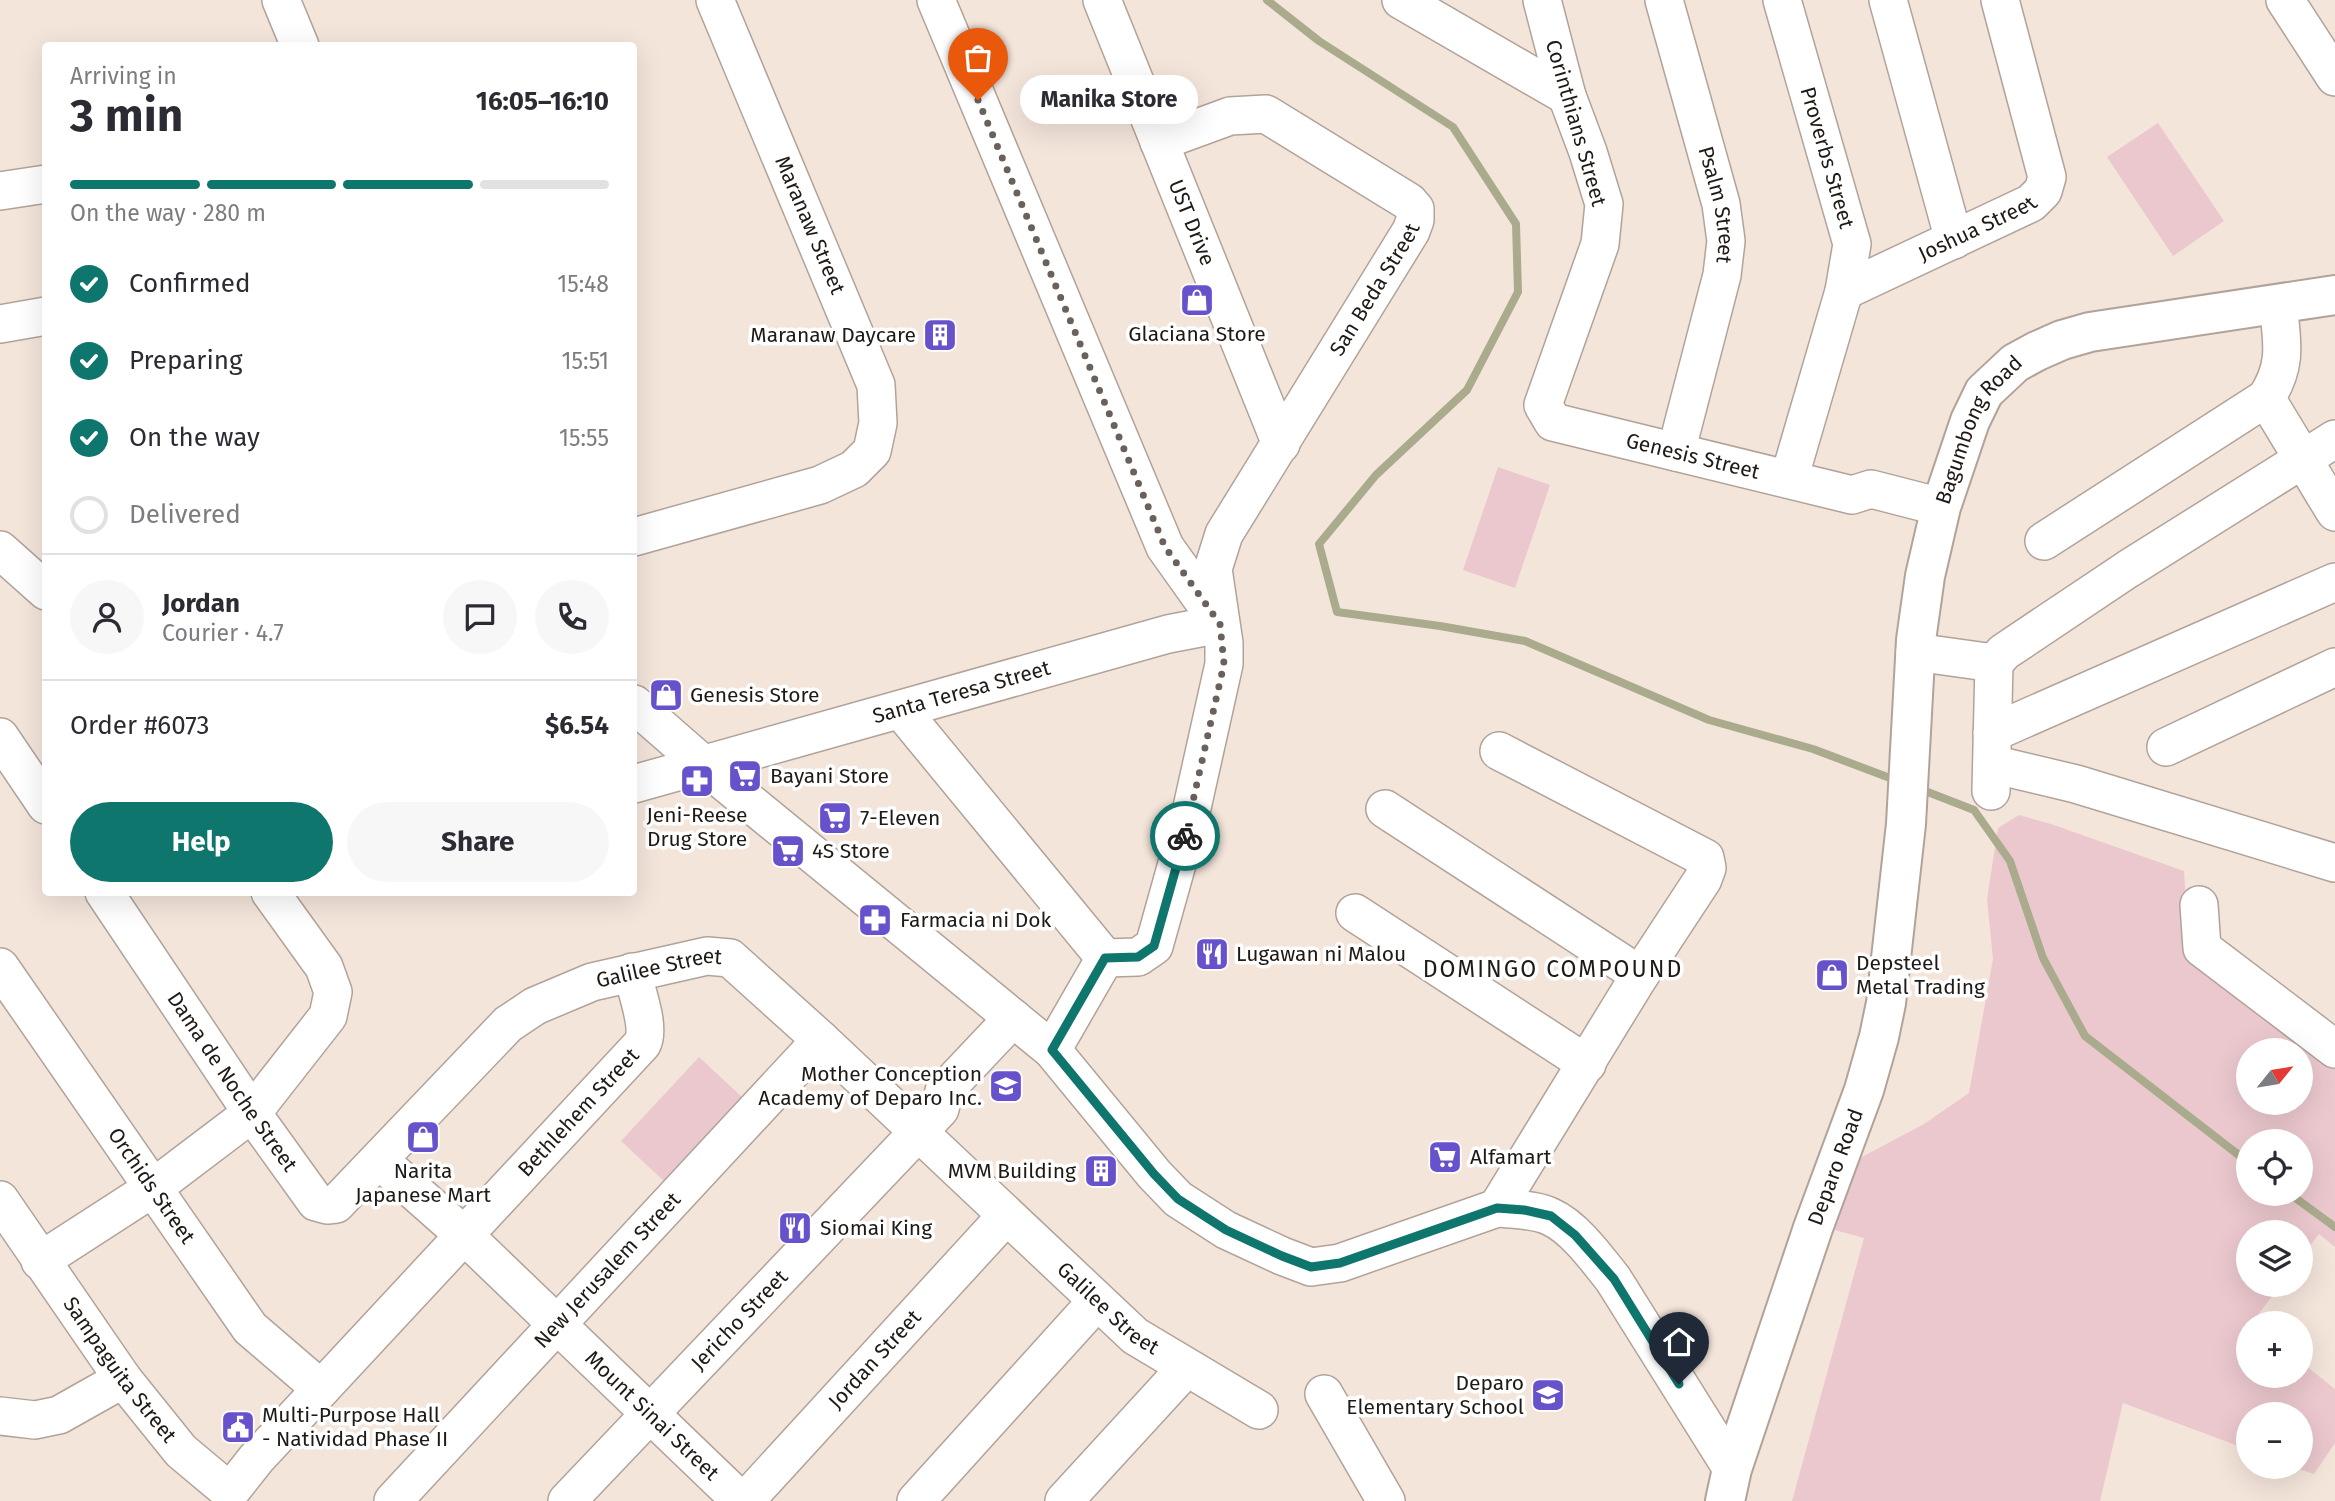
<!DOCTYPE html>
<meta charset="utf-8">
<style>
:root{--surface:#fff;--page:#f7f7f7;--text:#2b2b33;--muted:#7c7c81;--line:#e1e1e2;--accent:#0f766e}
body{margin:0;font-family:"Fira Sans",sans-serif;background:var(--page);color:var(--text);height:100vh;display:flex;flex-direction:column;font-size:26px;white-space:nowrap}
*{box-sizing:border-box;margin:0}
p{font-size:23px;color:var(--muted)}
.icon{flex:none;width:38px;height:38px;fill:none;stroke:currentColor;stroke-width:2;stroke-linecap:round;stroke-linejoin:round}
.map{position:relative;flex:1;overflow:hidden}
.panel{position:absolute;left:42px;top:42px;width:595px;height:854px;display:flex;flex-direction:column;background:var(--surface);border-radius:7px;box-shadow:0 7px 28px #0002}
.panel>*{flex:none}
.needle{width:46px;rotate:60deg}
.controls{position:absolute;left:2236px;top:1038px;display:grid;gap:14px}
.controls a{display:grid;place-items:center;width:77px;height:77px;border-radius:50%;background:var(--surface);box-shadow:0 7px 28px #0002;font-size:35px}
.pin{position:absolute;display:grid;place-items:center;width:60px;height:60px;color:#fff;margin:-72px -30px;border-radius:50% 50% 50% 0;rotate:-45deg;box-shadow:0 0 7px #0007}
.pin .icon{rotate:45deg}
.courier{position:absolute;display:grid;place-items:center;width:70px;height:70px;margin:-35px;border:5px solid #0f766e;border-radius:50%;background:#fff;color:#222;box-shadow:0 2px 9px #0007}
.bubble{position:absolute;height:49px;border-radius:24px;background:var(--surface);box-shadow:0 7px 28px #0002;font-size:23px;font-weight:700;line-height:49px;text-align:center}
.headline em{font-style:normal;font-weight:700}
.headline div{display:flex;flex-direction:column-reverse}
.headline{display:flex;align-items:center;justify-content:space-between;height:119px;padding:0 28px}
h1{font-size:46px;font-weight:700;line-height:52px}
.bar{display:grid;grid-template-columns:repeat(4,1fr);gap:10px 7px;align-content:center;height:84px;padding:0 28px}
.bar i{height:9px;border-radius:5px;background:var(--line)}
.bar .current{background:var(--accent)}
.bar p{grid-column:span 4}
.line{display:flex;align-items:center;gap:18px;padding:0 28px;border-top:2px solid var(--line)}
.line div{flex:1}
.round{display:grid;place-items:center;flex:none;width:74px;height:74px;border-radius:37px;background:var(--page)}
ol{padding:0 28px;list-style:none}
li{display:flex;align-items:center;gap:21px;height:77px}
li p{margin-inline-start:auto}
li .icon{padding:7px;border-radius:50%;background:var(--accent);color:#fff;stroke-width:4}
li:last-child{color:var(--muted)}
li i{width:38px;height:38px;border:4px solid var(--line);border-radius:50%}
.cta{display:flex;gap:14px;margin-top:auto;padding:14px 28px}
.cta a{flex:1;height:80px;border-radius:42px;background:var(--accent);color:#fff;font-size:28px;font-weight:700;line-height:80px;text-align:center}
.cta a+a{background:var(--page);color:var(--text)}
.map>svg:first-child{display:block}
.green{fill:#ebc8ce;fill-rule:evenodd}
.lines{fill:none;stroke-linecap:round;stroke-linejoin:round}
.stream{stroke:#a9ab8c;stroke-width:8}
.minor-casing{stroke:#b1a399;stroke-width:40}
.major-casing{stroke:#b1a399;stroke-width:42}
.minor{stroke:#fff;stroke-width:37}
.major{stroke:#fff;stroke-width:38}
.done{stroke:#6a615b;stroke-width:7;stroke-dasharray:0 12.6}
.route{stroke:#0f766e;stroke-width:9}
.labels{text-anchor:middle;stroke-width:7;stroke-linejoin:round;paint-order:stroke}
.street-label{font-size:21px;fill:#1f1a16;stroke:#fff}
.poi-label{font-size:21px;fill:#1f1a16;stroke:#fff;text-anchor:start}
.neighbourhood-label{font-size:23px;letter-spacing:2px;fill:#1f1a16;stroke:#fff}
</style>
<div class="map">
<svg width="2335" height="1501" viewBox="0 0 2335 1501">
<rect width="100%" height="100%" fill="#f4e5db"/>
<g class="green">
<polygon points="2158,123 2224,221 2173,256 2107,157"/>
<polygon points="1498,467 1550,485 1515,588 1463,570"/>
<path d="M 2019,815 L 2051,824 L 2184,871 L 2189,951 L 2335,1063 L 2335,1247 L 2319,1234 L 2301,1257 L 2301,1232 L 2249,1232 L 2249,1284 L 2280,1285 L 2252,1323 L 2249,1323 L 2249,1376 L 2301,1376 L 2301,1362 L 2335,1389 L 2335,1443 L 2314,1474 L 2293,1467 L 2301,1466 L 2301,1414 L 2249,1414 L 2249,1450 L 2123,1403 L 2100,1501 L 1792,1501 L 1864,1238 L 1820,1226 L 1843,1167 L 1924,1124 L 1969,1093 L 1993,959 L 1987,899 L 1998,828 ZM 2249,1050 L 2301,1050 L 2301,1102 L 2249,1102 ZM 2249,1141 L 2301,1141 L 2301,1194 L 2249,1194 Z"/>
<polygon points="699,1057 743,1098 665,1182 621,1141"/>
</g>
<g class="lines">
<g class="stream">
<polyline points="1267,0 1319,41 1453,127 1516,224 1518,292 1467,390 1376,475 1319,544 1337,612 1440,626 1525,641 1709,720 1813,749 1898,781"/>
<polyline points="1920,789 1974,810 2010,861 2043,958 2085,1036 2249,1163"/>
<polyline points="2290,1194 2335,1227"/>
</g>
<g class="minor-casing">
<g id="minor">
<polyline points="281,0 300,46"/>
<polyline points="936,0 1165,547 1217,620"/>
<path id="s1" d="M 1102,0 L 1281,444"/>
<polyline points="1401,0 1567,96"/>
<path id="s2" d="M 1542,0 L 1567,96 L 1588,152 L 1604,204 L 1600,244 L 1543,405 L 1553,422 L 1852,495 L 1871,489 L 1941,507"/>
<path id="s3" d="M 1664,0 L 1721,204 L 1726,241 L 1722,275 L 1676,452"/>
<path id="s4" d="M 1782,0 L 1852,244 L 1844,291 L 1789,479"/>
<polyline points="1888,0 1954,240"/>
<polyline points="2285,0 2335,77"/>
<polyline points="0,191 46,184"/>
<path id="s5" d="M 1844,291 L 2031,203 L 2043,191 L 2047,177 L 2000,0"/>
<polyline points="0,324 46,316"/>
<polyline points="2266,398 2335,512"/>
<polyline points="634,537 820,485 854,469 872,451 878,423 876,385 715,0"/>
<path d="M 2044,541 L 2266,398 C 2288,365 2282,341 2278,304"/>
<polyline points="0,550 46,591"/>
<polyline points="1915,652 1994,663"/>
<path d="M 634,704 L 705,766 L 1052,1050 L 1154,1174 L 1178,1199 L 1226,1230 L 1282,1256 L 1311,1267 L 1340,1263 L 1497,1208 C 1514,1210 1536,1209 1551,1217 C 1575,1228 1597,1259 1613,1279 L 1732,1469"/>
<polyline points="901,710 1105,958"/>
<polyline points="1992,733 2335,582"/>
<polyline points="0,737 46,805"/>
<polyline points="2166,747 2335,667"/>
<polyline points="1992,764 2076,784 2335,863"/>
<path id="s6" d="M 634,784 L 1168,634 L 1220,624"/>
<polyline points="1991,791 1994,663 2004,652 2128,569 2335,439"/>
<polyline points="1385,809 1640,975"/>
<path id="s7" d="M 104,892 L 252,1113 L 316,1202 L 327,1205 L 336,1204 L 508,1024 L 535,1006 L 592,982 L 707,956 L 730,958 L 821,1040 L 1135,1336 L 1259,1410"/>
<polyline points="2199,905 2202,948 2335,1049"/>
<polyline points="1355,913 1587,1064"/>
<path id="s8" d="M 1105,958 L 1138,957 L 1154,946 L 1189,821 L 1224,664 L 1224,643 L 1213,569 L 1224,534 L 1411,231 L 1415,220 L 1415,209 L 1409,202 L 1266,114 L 1230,116 L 1159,142"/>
<path id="s9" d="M 0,967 L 250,1328 L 321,1389"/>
<polyline points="1052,1050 1105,958"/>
<path id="s10" d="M 379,1160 L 465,1236 L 741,1501"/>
<path id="s11" d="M 0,1200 L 123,1379 L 181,1451 L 230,1492 L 256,1459 L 642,1044 C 651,1028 636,990 632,972"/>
<polyline points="1497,1208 1640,975 1703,879 1707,868 1705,858 1499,751"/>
<polyline points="40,1261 153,1188 252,1113 328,1016 333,992 324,967 270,892"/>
<polyline points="1324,1394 1386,1501"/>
<polyline points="0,1416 35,1420 59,1415 123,1379"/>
<path id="s12" d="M 393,1501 L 821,1040"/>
<path id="s13" d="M 567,1501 L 940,1109 L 944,1091 L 1013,1018"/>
<path id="s14" d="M 745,1501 L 1006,1216"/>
<polyline points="916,1501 1097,1301"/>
<polyline points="1064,1501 1186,1368"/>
</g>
</g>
<g class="major-casing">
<g id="major">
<path id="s15" d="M 1725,1501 L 1732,1469 L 1813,1228 L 1864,1090 L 1879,1037 L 1886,1003 L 1906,824 L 1916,640 L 1925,576 L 1941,507 L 1970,421 L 1984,392 L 2015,363 L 2037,351 L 2062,340 L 2090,332 L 2335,295"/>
</g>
</g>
<use href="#minor" class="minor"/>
<use href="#major" class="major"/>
</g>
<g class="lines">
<polyline class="done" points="978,100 1165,547 1220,624 1224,664 1185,836"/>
<polyline class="route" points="1185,836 1154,946 1138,957 1105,958 1052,1050 1154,1174 1178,1199 1226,1230 1282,1256 1311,1267 1340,1263 1497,1208 1524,1210 1551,1216 1575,1235 1614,1279 1679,1384"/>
</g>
<defs>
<g id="shop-square" transform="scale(1.75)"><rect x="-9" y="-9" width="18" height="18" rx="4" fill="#6752cc" stroke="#fff"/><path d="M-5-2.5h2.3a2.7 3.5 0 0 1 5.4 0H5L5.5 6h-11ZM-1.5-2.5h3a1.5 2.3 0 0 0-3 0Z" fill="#fff"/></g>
<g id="building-square" transform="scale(1.75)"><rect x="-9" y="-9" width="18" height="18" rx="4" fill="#6752cc" stroke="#fff"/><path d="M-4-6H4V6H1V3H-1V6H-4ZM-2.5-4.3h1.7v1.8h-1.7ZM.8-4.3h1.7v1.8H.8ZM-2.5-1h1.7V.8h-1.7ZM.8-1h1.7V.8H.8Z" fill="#fff"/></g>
<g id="supermarket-square" transform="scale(1.75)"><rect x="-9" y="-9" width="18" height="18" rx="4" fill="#6752cc" stroke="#fff"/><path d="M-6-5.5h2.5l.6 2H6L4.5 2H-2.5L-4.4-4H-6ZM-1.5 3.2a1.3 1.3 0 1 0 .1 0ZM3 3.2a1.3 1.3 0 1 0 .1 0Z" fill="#fff"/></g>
<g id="pharmacy-square" transform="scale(1.75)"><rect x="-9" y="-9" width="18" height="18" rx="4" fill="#6752cc" stroke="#fff"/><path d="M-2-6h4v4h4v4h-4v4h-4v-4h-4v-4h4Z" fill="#fff"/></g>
<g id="restaurant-square" transform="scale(1.75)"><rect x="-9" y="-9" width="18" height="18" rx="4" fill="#6752cc" stroke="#fff"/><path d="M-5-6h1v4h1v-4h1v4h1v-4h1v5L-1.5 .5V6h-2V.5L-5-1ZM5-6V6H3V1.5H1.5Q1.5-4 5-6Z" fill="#fff"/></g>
<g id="school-square" transform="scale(1.75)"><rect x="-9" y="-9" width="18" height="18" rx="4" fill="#6752cc" stroke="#fff"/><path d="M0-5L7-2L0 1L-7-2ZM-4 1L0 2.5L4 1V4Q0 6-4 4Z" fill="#fff"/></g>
<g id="civic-square" transform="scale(1.75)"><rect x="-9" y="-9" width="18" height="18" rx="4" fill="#6752cc" stroke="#fff"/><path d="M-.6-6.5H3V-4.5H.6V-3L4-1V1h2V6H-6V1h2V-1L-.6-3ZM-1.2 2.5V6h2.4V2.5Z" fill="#fff"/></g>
</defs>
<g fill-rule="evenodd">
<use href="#shop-square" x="1197" y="300"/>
<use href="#building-square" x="940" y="335"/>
<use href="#shop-square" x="666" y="695"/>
<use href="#supermarket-square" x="745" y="776"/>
<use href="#pharmacy-square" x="697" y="781"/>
<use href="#supermarket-square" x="835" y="818"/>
<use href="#supermarket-square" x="788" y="851"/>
<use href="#pharmacy-square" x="875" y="920"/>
<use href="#restaurant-square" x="1212" y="954"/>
<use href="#shop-square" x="1832" y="975"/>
<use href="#school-square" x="1006" y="1086"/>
<use href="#shop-square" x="423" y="1137"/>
<use href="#supermarket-square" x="1445" y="1157"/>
<use href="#building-square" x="1101" y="1171"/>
<use href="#restaurant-square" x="795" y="1228"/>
<use href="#school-square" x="1548" y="1395"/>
<use href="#civic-square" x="238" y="1427"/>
</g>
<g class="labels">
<g class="street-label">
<text transform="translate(1576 123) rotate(74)" y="7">Corinthians Street</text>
<text dy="7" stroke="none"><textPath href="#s4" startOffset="164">Proverbs Street</textPath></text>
<text dy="7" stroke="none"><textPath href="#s3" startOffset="212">Psalm Street</textPath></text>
<text dy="7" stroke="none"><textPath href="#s1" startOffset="240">UST Drive</textPath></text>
<text transform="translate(810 225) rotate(67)" y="7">Maranaw Street</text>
<text dy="7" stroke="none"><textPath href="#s5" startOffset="147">Joshua Street</textPath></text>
<text dy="7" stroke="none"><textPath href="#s8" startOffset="763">San Beda Street</textPath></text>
<text dy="7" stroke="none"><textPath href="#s15" startOffset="1111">Bagumbong Road</textPath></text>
<text dy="7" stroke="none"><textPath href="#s2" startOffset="588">Genesis Street</textPath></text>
<text dy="7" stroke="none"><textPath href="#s6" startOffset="340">Santa Teresa Street</textPath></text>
<text dy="7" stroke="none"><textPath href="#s7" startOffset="808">Galilee Street</textPath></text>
<text dy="7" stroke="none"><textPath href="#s7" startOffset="229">Dama de Noche Street</textPath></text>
<text dy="7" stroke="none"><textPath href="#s11" startOffset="889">Bethlehem Street</textPath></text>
<text dy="7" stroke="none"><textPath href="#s15" startOffset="352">Deparo Road</textPath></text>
<text dy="7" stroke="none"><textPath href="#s9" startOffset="266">Orchids Street</textPath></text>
<text dy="7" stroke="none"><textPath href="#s12" startOffset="315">New Jerusalem Street</textPath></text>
<text dy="7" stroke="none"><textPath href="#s7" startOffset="1396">Galilee Street</textPath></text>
<text dy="7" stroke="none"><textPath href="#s13" startOffset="250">Jericho Street</textPath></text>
<text dy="7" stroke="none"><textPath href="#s14" startOffset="192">Jordan Street</textPath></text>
<text dy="7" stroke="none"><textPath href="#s11" startOffset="208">Sampaguita Street</textPath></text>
<text dy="7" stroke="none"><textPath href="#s10" startOffset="374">Mount Sinai Street</textPath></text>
</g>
<g class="poi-label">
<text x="1197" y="341" text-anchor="middle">Glaciana Store</text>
<text x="916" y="342" text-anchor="end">Maranaw Daycare</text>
<text x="690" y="702">Genesis Store</text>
<text x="770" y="783">Bayani Store</text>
<text x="697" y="822" text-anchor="middle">Jeni-Reese<tspan x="697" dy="24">Drug Store</tspan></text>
<text x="860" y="825">7-Eleven</text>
<text x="812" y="858">4S Store</text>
<text x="900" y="927">Farmacia ni Dok</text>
<text x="1236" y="961">Lugawan ni Malou</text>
<text x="1856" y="970">Depsteel<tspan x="1856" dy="24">Metal Trading</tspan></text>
<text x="982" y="1081" text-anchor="end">Mother Conception<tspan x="982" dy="24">Academy of Deparo Inc.</tspan></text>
<text x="1470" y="1164">Alfamart</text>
<text x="423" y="1178" text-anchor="middle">Narita<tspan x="423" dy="24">Japanese Mart</tspan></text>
<text x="1076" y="1178" text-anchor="end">MVM Building</text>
<text x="820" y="1235">Siomai King</text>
<text x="1524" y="1390" text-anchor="end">Deparo<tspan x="1524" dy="24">Elementary School</tspan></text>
<text x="262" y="1422">Multi-Purpose Hall<tspan x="262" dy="24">- Natividad Phase II</tspan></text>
</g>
<g class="neighbourhood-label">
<text x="1553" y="977">DOMINGO COMPOUND</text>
</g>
</g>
</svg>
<div class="controls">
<a><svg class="needle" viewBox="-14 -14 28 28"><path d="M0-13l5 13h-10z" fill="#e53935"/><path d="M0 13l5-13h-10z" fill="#7c7c81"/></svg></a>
<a><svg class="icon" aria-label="locate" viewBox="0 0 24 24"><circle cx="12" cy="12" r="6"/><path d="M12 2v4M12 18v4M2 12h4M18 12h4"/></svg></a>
<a><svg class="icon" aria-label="layers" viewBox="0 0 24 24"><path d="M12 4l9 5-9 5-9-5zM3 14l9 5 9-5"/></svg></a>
<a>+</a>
<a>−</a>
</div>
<div class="pin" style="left:978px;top:100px;background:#ea580c"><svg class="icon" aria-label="bag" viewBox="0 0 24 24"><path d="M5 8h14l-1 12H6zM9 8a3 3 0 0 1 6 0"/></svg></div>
<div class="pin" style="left:1679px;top:1384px;background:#1f2937"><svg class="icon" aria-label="home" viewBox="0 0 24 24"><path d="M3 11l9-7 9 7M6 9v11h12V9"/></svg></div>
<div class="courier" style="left:1185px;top:836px"><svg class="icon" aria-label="bike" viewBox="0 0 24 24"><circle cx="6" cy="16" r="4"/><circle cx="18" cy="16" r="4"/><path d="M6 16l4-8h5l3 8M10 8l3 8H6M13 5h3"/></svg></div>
<div class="bubble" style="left:1020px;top:75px;width:178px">Manika Store</div>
<section class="panel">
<div class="headline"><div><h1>3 min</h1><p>Arriving in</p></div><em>16:05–16:10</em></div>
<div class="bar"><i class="current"></i><i class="current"></i><i class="current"></i><i></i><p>On the way · 280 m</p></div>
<ol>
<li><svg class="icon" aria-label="check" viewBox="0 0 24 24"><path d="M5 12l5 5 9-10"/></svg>Confirmed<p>15:48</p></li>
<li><svg class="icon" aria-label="check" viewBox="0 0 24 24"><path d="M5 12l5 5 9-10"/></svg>Preparing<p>15:51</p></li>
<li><svg class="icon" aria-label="check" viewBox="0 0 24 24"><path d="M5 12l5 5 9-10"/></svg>On the way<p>15:55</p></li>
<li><i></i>Delivered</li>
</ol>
<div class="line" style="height:126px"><a class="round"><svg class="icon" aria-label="person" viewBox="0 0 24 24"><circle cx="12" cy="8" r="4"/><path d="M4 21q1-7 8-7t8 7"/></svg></a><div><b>Jordan</b><p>Courier · 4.7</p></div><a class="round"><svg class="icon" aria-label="chat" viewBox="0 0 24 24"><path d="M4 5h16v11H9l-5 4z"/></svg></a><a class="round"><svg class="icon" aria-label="phone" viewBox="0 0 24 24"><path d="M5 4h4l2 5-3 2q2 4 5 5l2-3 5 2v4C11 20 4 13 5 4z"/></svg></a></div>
<div class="line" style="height:91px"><div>Order #6073</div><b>$6.54</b></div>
<div class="cta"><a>Help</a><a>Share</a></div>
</section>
</div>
